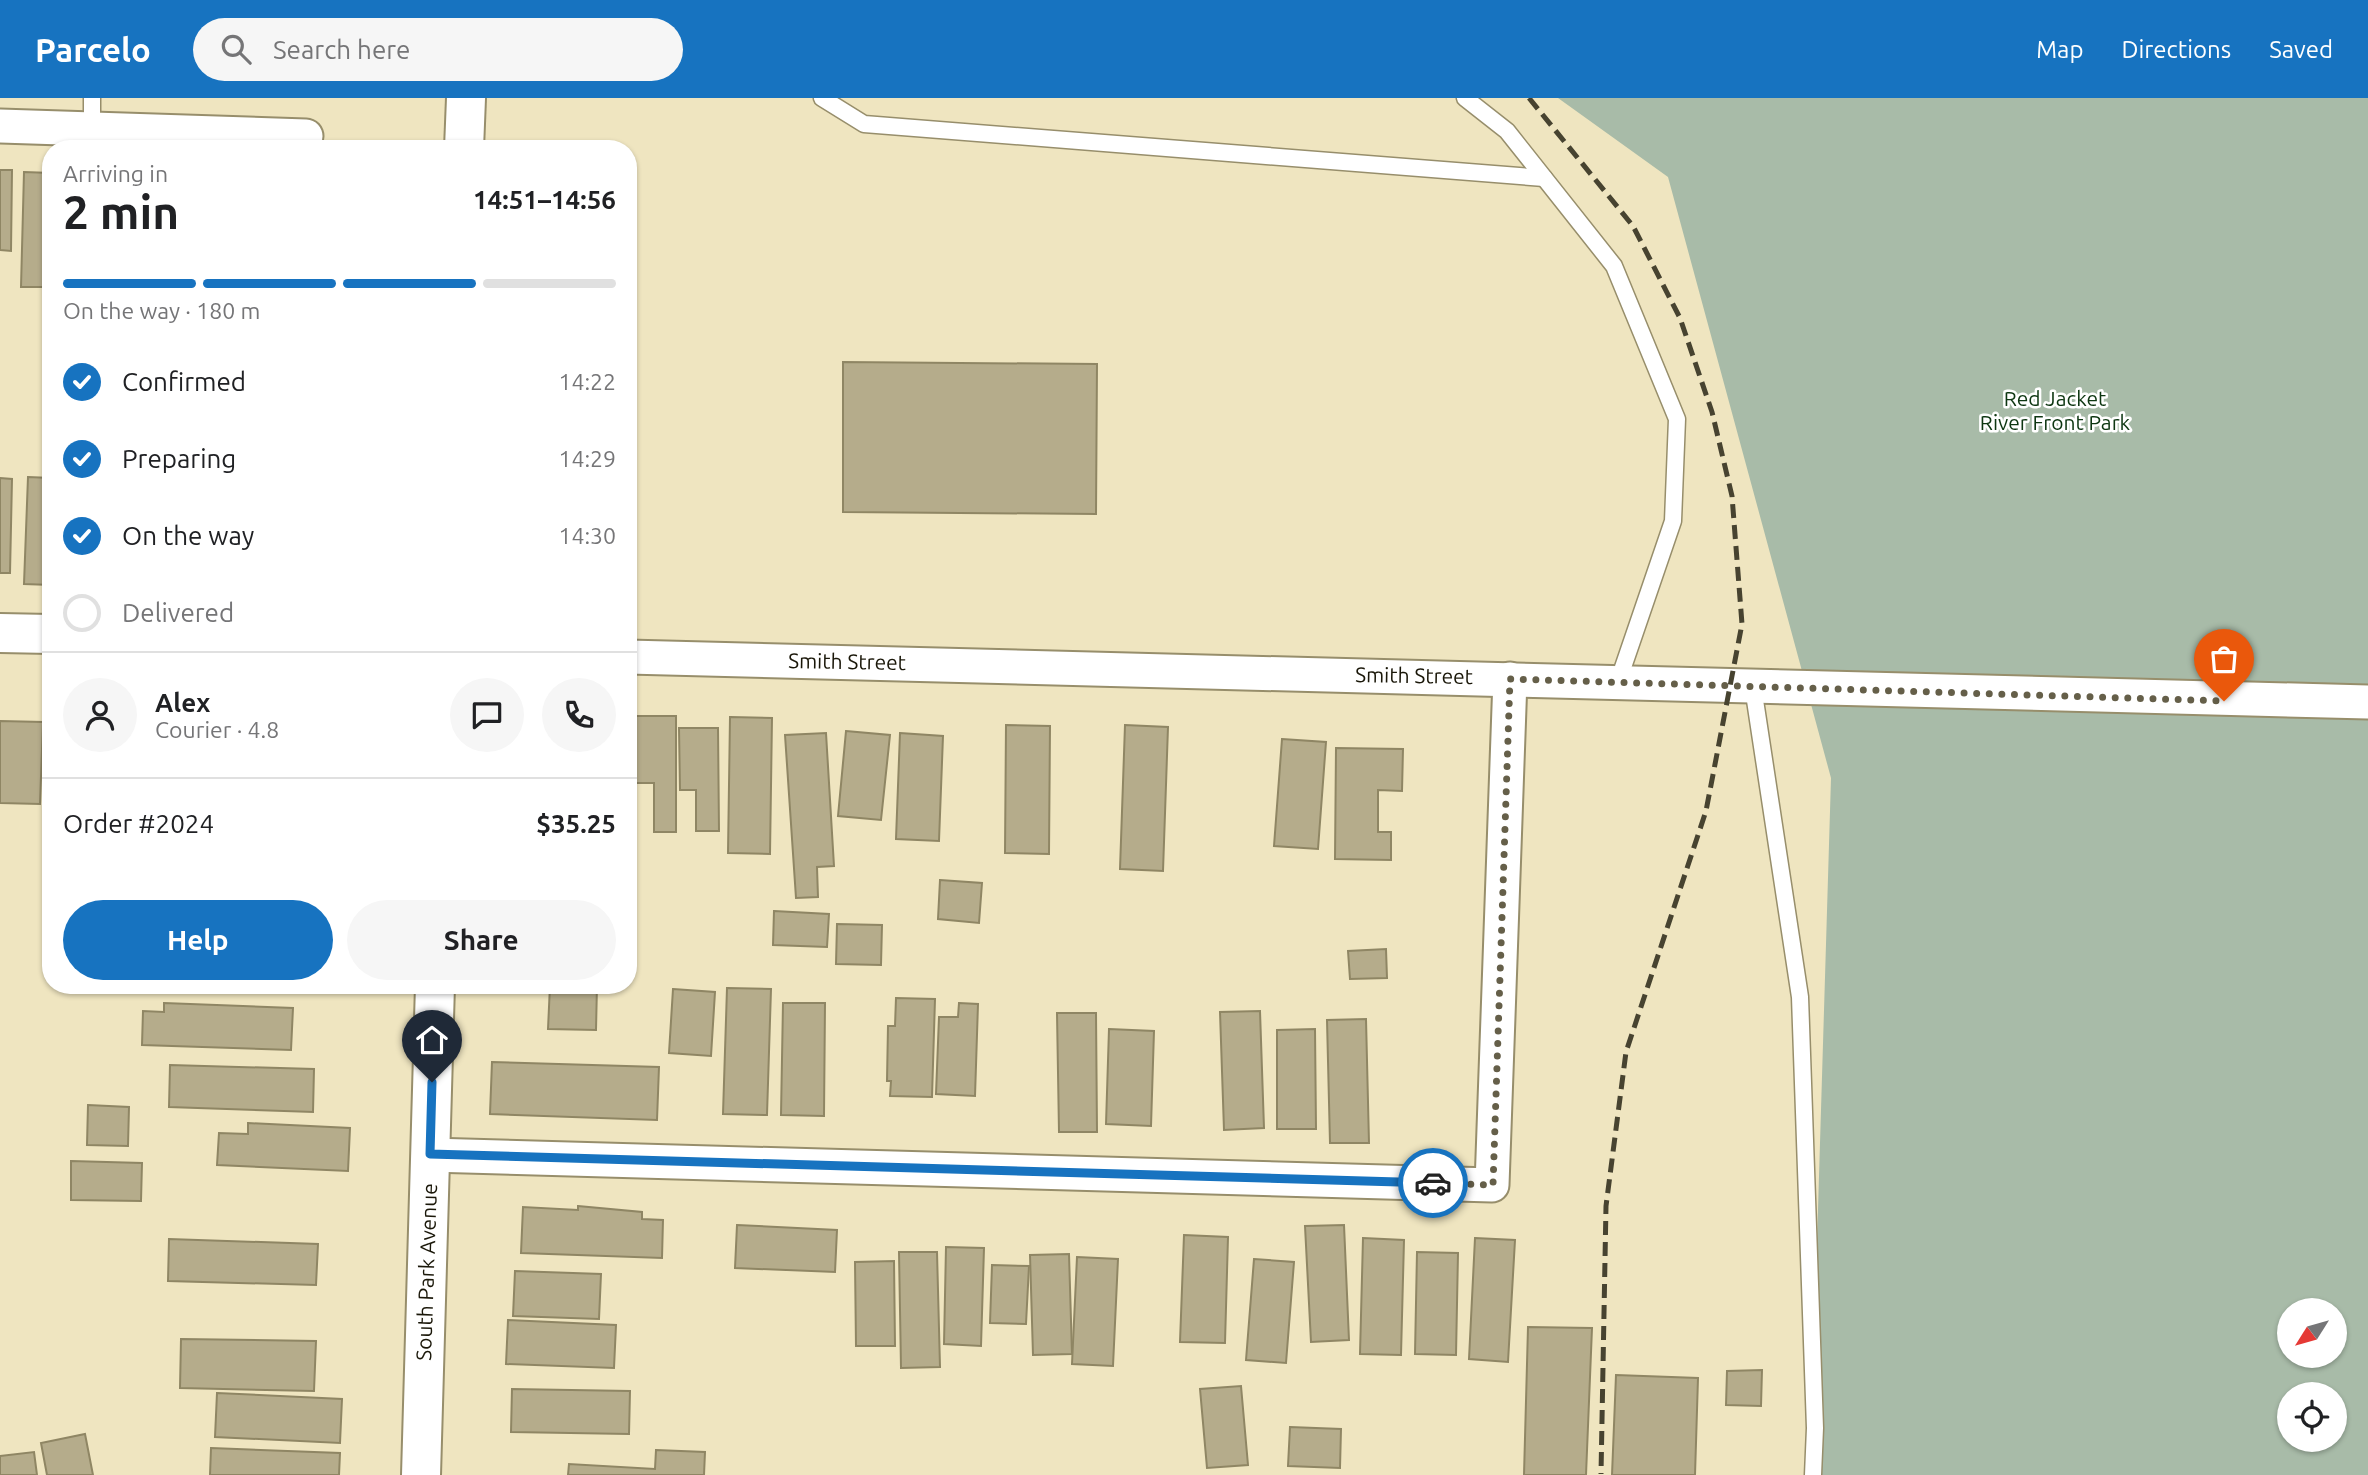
<!DOCTYPE html>
<meta charset="utf-8">
<style>
:root{--surface:#fff;--page:#f6f6f6;--text:#202124;--muted:#757577;--line:#e0e0e0;--accent:#1773c0}
body{margin:0;font-family:Ubuntu,sans-serif;background:var(--page);color:var(--text);height:100vh;display:flex;flex-direction:column;font-size:26px;white-space:nowrap}
*{box-sizing:border-box;margin:0}
p{font-size:23px;color:var(--muted)}
.icon{flex:none;width:38px;height:38px;fill:none;stroke:currentColor;stroke-width:2;stroke-linecap:round;stroke-linejoin:round}
.map{position:relative;flex:1;overflow:hidden}
.panel{position:absolute;left:42px;top:42px;width:595px;height:854px;display:flex;flex-direction:column;background:var(--surface);border-radius:28px;box-shadow:0 2px 5px #0004}
.panel>*{flex:none}
.needle{width:46px;rotate:233deg}
.controls{position:absolute;left:2277px;top:1200px;display:grid;gap:14px}
.controls a{display:grid;place-items:center;width:70px;height:70px;border-radius:50%;background:var(--surface);box-shadow:0 2px 5px #0004;font-size:35px}
.pin{position:absolute;display:grid;place-items:center;width:60px;height:60px;color:#fff;margin:-72px -30px;border-radius:50% 50% 50% 0;rotate:-45deg;box-shadow:0 0 7px #0007}
.pin .icon{rotate:45deg}
.courier{position:absolute;display:grid;place-items:center;width:70px;height:70px;margin:-35px;border:5px solid #1773c0;border-radius:50%;background:#fff;color:#222;box-shadow:0 2px 9px #0007}
.summary em{font-style:normal;font-weight:600}
.summary div{display:flex;flex-direction:column-reverse}
.summary{display:flex;align-items:center;justify-content:space-between;height:119px;padding:0 21px}
h1{font-size:46px;font-weight:600;line-height:52px}
.bar{display:grid;grid-template-columns:repeat(4,1fr);gap:10px 7px;align-content:center;height:84px;padding:0 21px}
.bar i{height:9px;border-radius:5px;background:var(--line)}
.bar .selected{background:var(--accent)}
.bar p{grid-column:span 4}
.line{display:flex;align-items:center;gap:18px;padding:0 21px;border-top:2px solid var(--line)}
.line div{flex:1}
.round{display:grid;place-items:center;flex:none;width:74px;height:74px;border-radius:37px;background:var(--page)}
ol{padding:0 21px;list-style:none}
li{display:flex;align-items:center;gap:21px;height:77px}
li p{margin-inline-start:auto}
li .icon{padding:7px;border-radius:50%;background:var(--accent);color:#fff;stroke-width:4}
li:last-child{color:var(--muted)}
li i{width:38px;height:38px;border:4px solid var(--line);border-radius:50%}
.action{display:flex;gap:14px;margin-top:auto;padding:14px 21px}
.action a{flex:1;height:80px;border-radius:42px;background:var(--accent);color:#fff;font-size:28px;font-weight:600;line-height:80px;text-align:center}
.action a+a{background:var(--page);color:var(--text)}
header{display:flex;align-items:center;gap:42px;box-sizing:border-box;height:98px;padding:0 35px;background:var(--accent);color:#fff}
header strong{font-size:33px}
nav{display:flex;gap:38px;margin-inline-start:auto;font-size:24px}
.search{width:490px;height:63px;background:var(--page);display:flex;align-items:center;gap:18px;box-sizing:border-box;padding:0 24px;border-radius:38px;color:var(--muted);font-size:26px}
.map>svg:first-child{display:block}
.green{fill:#a8bba8;fill-rule:evenodd}
.building{fill:#b5ac8b;stroke:#8f8664;stroke-width:2}
.lines{fill:none;stroke-linecap:round;stroke-linejoin:round}
.lane-casing{stroke:#978e6b;stroke-width:19}
.street-casing{stroke:#978e6b;stroke-width:37}
.secondary-casing{stroke:#978e6b;stroke-width:42}
.lane{stroke:#fff;stroke-width:16}
.street{stroke:#fff;stroke-width:33}
.secondary{stroke:#fff;stroke-width:38}
.rail{stroke:#474330;stroke-width:5;stroke-dasharray:14 7;stroke-linecap:butt}
.done{stroke:#655f49;stroke-width:7;stroke-dasharray:0 12.6}
.route{stroke:#1773c0;stroke-width:9}
.labels{text-anchor:middle;stroke-width:5;stroke-linejoin:round;paint-order:stroke}
.park-label{font-size:21px;fill:#0d3611;stroke:#fff}
.street-label{font-size:21px;fill:#1a1709;stroke:#fff}
</style>
<header>
<strong>Parcelo</strong>
<div class="search"><svg class="icon" aria-label="search" viewBox="0 0 24 24"><circle cx="10" cy="10" r="6"/><path d="M15 15l6 6"/></svg>Search here</div>
<nav><a>Map</a><a>Directions</a><a>Saved</a></nav>
</header>
<div class="map">
<svg width="2368" height="1377" viewBox="0 0 2368 1377">
<rect width="100%" height="100%" fill="#efe5c0"/>
<path class="green" d="M 1558,0 L 2368,0 L 2368,1377 L 1810,1377 L 1831,680 L 1668,79 ZM 2289,1213 L 2334,1213 L 2334,1258 L 2289,1258 ZM 2289,1297 L 2334,1297 L 2334,1342 L 2289,1342 Z"/>
<g class="building">
<polygon points="0,72 12,72 11,153 0,152"/>
<polygon points="24,74 51,75 51,189 21,189"/>
<polygon points="843,264 1097,266 1096,416 843,414"/>
<polygon points="28,379 51,380 51,487 24,486"/>
<polygon points="0,380 12,381 10,475 0,475"/>
<polygon points="635,618 676,618 676,734 654,734 654,685 635,685"/>
<polygon points="730,619 772,620 770,756 728,755"/>
<polygon points="0,623 43,624 40,706 0,705"/>
<polygon points="1006,627 1050,628 1049,756 1005,755"/>
<polygon points="1125,627 1168,629 1163,773 1120,771"/>
<polygon points="679,630 718,630 719,733 696,733 696,692 680,692"/>
<polygon points="846,633 890,637 881,722 838,718"/>
<polygon points="826,635 834,768 817,769 818,799 796,800 785,637"/>
<polygon points="900,635 943,638 939,743 896,741"/>
<polygon points="1282,641 1326,644 1318,751 1274,748"/>
<polygon points="1336,650 1403,651 1402,693 1378,692 1378,734 1391,734 1391,762 1335,761"/>
<polygon points="940,782 982,785 979,825 938,821"/>
<polygon points="774,813 829,816 827,849 773,847"/>
<polygon points="837,826 882,827 881,867 836,866"/>
<polygon points="1386,851 1387,880 1350,881 1348,853"/>
<polygon points="550,887 597,887 596,932 548,931"/>
<polygon points="727,890 771,891 767,1017 723,1016"/>
<polygon points="673,891 715,894 711,958 669,955"/>
<polygon points="896,900 935,901 932,999 890,998 891,983 887,983 888,928 895,928"/>
<polygon points="164,905 293,910 291,952 142,947 143,913 164,914"/>
<polygon points="783,905 825,905 824,1018 781,1017"/>
<polygon points="959,905 978,906 975,998 936,996 939,919 958,919"/>
<polygon points="1260,913 1264,1030 1224,1032 1220,914"/>
<polygon points="1057,915 1096,915 1097,1034 1059,1034"/>
<polygon points="1366,921 1369,1045 1330,1045 1327,922"/>
<polygon points="1109,931 1154,933 1151,1028 1106,1026"/>
<polygon points="1315,931 1316,1031 1277,1031 1277,932"/>
<polygon points="492,964 659,969 657,1022 490,1016"/>
<polygon points="170,967 314,971 313,1014 169,1009"/>
<polygon points="88,1007 129,1009 128,1048 87,1047"/>
<polygon points="248,1025 350,1030 348,1073 217,1067 219,1035 248,1036"/>
<polygon points="71,1063 142,1065 141,1103 71,1102"/>
<polygon points="578,1108 642,1114 642,1121 663,1122 662,1160 521,1155 523,1109 578,1112"/>
<polygon points="737,1127 837,1132 835,1174 735,1170"/>
<polygon points="1344,1127 1349,1242 1311,1244 1305,1128"/>
<polygon points="1184,1137 1228,1139 1225,1245 1180,1244"/>
<polygon points="1363,1140 1404,1142 1401,1257 1360,1256"/>
<polygon points="1475,1140 1515,1142 1508,1264 1469,1261"/>
<polygon points="169,1141 318,1146 316,1187 168,1183"/>
<polygon points="946,1149 984,1150 981,1248 944,1246"/>
<polygon points="899,1154 937,1154 940,1269 901,1270"/>
<polygon points="1417,1154 1458,1155 1456,1257 1415,1256"/>
<polygon points="1069,1156 1072,1256 1033,1257 1030,1157"/>
<polygon points="1077,1159 1118,1161 1113,1268 1072,1266"/>
<polygon points="1254,1161 1294,1164 1286,1265 1246,1262"/>
<polygon points="894,1163 895,1248 856,1248 855,1164"/>
<polygon points="992,1167 1029,1168 1026,1226 990,1225"/>
<polygon points="515,1173 601,1176 599,1221 513,1218"/>
<polygon points="508,1222 616,1227 614,1270 506,1266"/>
<polygon points="1528,1229 1592,1230 1586,1377 1524,1377"/>
<polygon points="181,1241 316,1243 314,1293 180,1290"/>
<polygon points="1762,1272 1761,1308 1726,1307 1727,1273"/>
<polygon points="1616,1277 1698,1280 1695,1377 1612,1377"/>
<polygon points="1241,1288 1248,1367 1207,1370 1200,1291"/>
<polygon points="512,1291 630,1293 629,1336 511,1334"/>
<polygon points="217,1295 342,1301 340,1345 215,1339"/>
<polygon points="1290,1329 1341,1331 1340,1370 1288,1368"/>
<polygon points="85,1336 93,1377 47,1377 41,1345"/>
<polygon points="211,1350 340,1355 339,1377 210,1377"/>
<polygon points="656,1352 705,1354 704,1377 568,1377 569,1366 655,1371"/>
<polygon points="34,1354 37,1377 0,1377 0,1358"/>
</g>
<g class="lines">
<g class="lane-casing">
<g id="lane">
<polyline points="822,0 864,26 1544,80"/>
<polyline points="1465,0 1507,33 1614,168 1677,321 1673,423 1618,584"/>
<polyline points="92,32 92,0"/>
<polyline points="1753,589 1800,899 1815,1330 1813,1377"/>
</g>
</g>
<g class="street-casing">
<g id="street">
<polyline points="0,28 306,38"/>
<polyline points="628,559 2368,604"/>
<polyline points="430,1057 1492,1087 1510,581"/>
</g>
</g>
<g class="secondary-casing">
<g id="secondary">
<polyline points="464,51 466,0"/>
<polyline points="0,535 51,536"/>
<polyline points="421,1377 435,887"/>
</g>
</g>
<use href="#lane" class="lane"/>
<use href="#street" class="street"/>
<use href="#secondary" class="secondary"/>
<polyline class="rail" points="1529,0 1633,128 1680,220 1712,314 1732,398 1742,526 1706,713 1626,954 1606,1108 1601,1376"/>
</g>
<g class="lines">
<polyline class="done" points="1433,1085 1493,1087 1510,581 2224,603"/>
<polyline class="route" points="432,984 430,1056 1433,1085"/>
</g>
<g class="labels">
<g class="park-label">
<text x="2055" y="308">Red Jacket<tspan x="2055" dy="24">River Front Park</tspan></text>
</g>
<g class="street-label">
<text transform="translate(847 564) rotate(1)" y="7">Smith Street</text>
<text transform="translate(1414 578) rotate(1)" y="7">Smith Street</text>
<text transform="translate(427 1174) rotate(-88)" y="7">South Park Avenue</text>
</g>
</g>
</svg>
<div class="controls">
<a><svg class="needle" viewBox="-14 -14 28 28"><path d="M0-13l5 13h-10z" fill="#e53935"/><path d="M0 13l5-13h-10z" fill="#757577"/></svg></a>
<a><svg class="icon" aria-label="locate" viewBox="0 0 24 24"><circle cx="12" cy="12" r="6"/><path d="M12 2v4M12 18v4M2 12h4M18 12h4"/></svg></a>
</div>
<div class="pin" style="left:2224px;top:603px;background:#ea580c"><svg class="icon" aria-label="bag" viewBox="0 0 24 24"><path d="M5 8h14l-1 12H6zM9 8a3 3 0 0 1 6 0"/></svg></div>
<div class="pin" style="left:432px;top:984px;background:#1f2937"><svg class="icon" aria-label="home" viewBox="0 0 24 24"><path d="M3 11l9-7 9 7M6 9v11h12V9"/></svg></div>
<div class="courier" style="left:1433px;top:1085px"><svg class="icon" aria-label="car" viewBox="0 0 24 24"><path d="M5 17H2v-5l4-1 3-4h7l3 4 3 1v5h-3M9 17h6M6 11h13"/><circle cx="7" cy="17" r="2"/><circle cx="17" cy="17" r="2"/></svg></div>
<section class="panel">
<div class="summary"><div><h1>2 min</h1><p>Arriving in</p></div><em>14:51–14:56</em></div>
<div class="bar"><i class="selected"></i><i class="selected"></i><i class="selected"></i><i></i><p>On the way · 180 m</p></div>
<ol>
<li><svg class="icon" aria-label="check" viewBox="0 0 24 24"><path d="M5 12l5 5 9-10"/></svg>Confirmed<p>14:22</p></li>
<li><svg class="icon" aria-label="check" viewBox="0 0 24 24"><path d="M5 12l5 5 9-10"/></svg>Preparing<p>14:29</p></li>
<li><svg class="icon" aria-label="check" viewBox="0 0 24 24"><path d="M5 12l5 5 9-10"/></svg>On the way<p>14:30</p></li>
<li><i></i>Delivered</li>
</ol>
<div class="line" style="height:126px"><a class="round"><svg class="icon" aria-label="person" viewBox="0 0 24 24"><circle cx="12" cy="8" r="4"/><path d="M4 21q1-7 8-7t8 7"/></svg></a><div><b>Alex</b><p>Courier · 4.8</p></div><a class="round"><svg class="icon" aria-label="chat" viewBox="0 0 24 24"><path d="M4 5h16v11H9l-5 4z"/></svg></a><a class="round"><svg class="icon" aria-label="phone" viewBox="0 0 24 24"><path d="M5 4h4l2 5-3 2q2 4 5 5l2-3 5 2v4C11 20 4 13 5 4z"/></svg></a></div>
<div class="line" style="height:91px"><div>Order #2024</div><b>$35.25</b></div>
<div class="action"><a>Help</a><a>Share</a></div>
</section>
</div>
